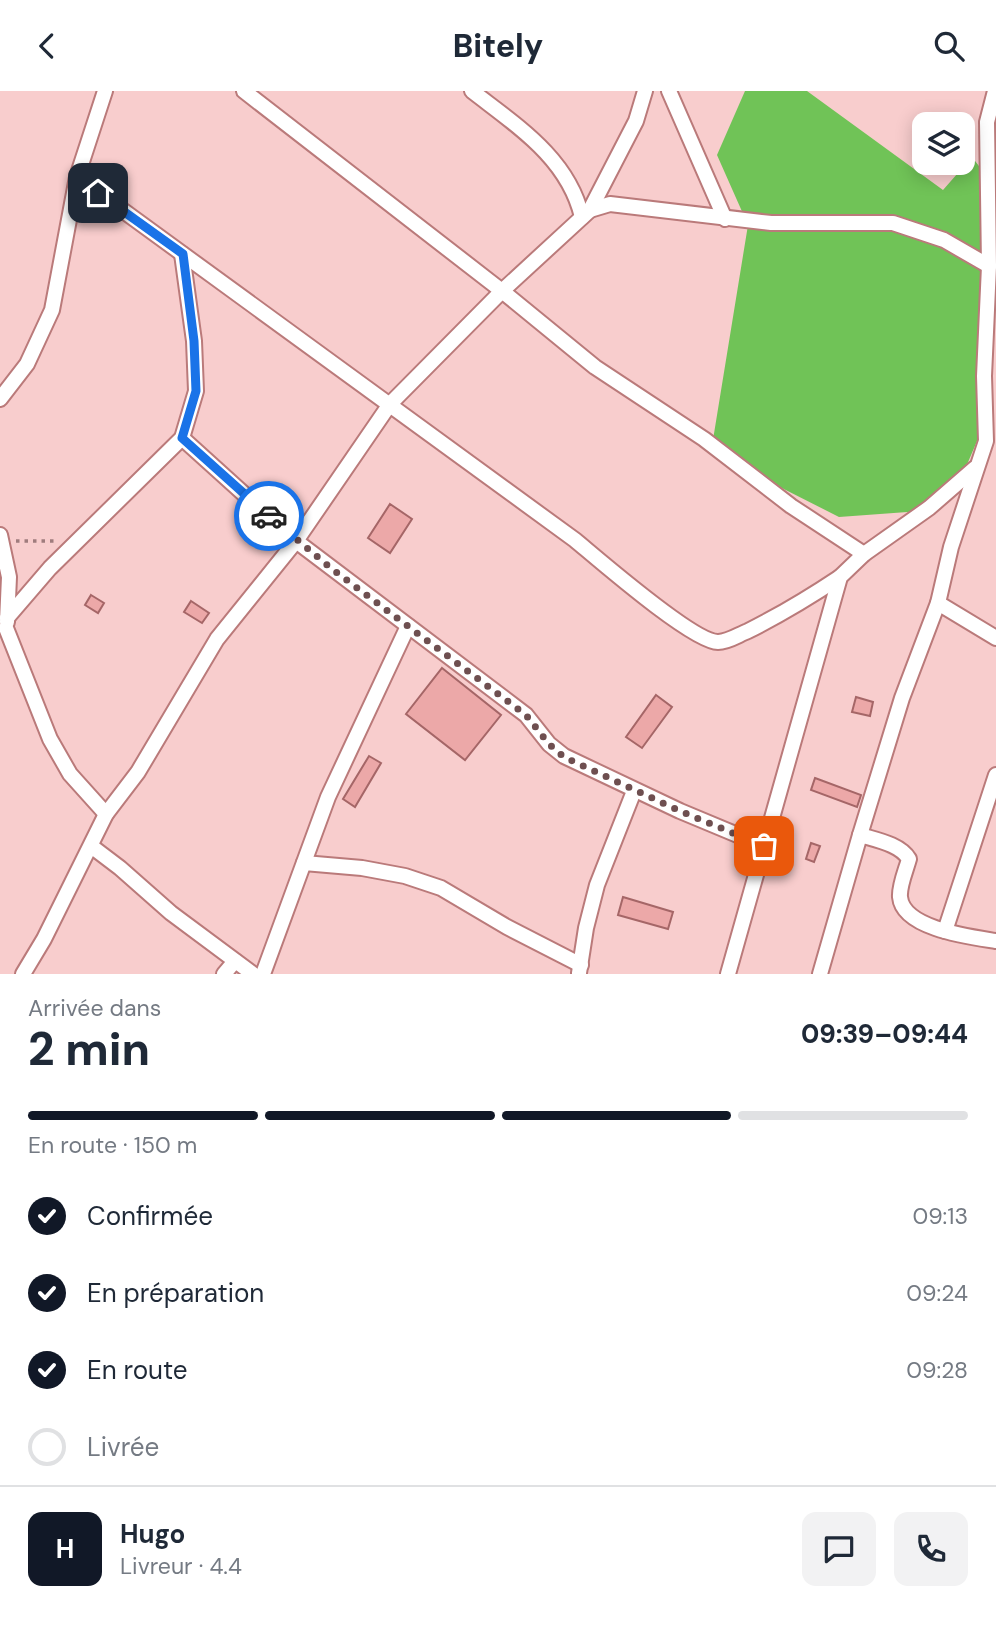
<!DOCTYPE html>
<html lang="fr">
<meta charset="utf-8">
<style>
:root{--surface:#fff;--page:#f2f2f3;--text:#1f2937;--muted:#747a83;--line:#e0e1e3;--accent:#111827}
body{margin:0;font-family:"DM Sans",sans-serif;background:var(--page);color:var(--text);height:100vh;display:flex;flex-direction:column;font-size:26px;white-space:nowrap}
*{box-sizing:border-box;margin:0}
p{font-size:23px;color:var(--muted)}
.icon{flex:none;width:38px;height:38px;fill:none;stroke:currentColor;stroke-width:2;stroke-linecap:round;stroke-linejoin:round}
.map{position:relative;height:883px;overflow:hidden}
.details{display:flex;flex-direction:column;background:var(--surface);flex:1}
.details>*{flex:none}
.controls{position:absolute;left:912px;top:21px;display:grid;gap:14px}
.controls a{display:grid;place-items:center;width:63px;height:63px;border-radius:14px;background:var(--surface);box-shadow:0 4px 18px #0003;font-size:35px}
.pin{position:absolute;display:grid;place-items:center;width:60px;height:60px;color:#fff;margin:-30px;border-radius:14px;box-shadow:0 4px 10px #0006}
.courier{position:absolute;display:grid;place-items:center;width:70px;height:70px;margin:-35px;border:5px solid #1a73e8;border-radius:50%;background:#fff;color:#222;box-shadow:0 2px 9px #0007}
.headline em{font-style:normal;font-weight:800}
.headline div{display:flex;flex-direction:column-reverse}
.headline{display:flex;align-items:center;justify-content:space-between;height:119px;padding:0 28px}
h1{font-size:46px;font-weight:800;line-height:52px}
.bar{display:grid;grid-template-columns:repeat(4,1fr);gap:10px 7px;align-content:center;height:84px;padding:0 28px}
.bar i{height:9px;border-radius:5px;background:var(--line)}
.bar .selected{background:var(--accent)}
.bar p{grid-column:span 4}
.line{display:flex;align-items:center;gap:18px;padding:0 28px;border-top:2px solid var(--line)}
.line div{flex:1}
.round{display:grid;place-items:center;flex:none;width:74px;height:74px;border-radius:14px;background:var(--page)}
ol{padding:0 28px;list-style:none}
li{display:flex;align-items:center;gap:21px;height:77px}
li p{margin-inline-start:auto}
li .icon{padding:7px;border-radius:50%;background:var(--accent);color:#fff;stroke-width:4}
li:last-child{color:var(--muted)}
li i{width:38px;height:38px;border:4px solid var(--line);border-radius:50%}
header{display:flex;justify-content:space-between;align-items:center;height:91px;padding:0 28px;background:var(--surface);font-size:32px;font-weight:800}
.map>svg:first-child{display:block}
.green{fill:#70c357}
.building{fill:#eca8a8;stroke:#a56667;stroke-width:2}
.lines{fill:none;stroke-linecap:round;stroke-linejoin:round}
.minor-casing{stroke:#ba7a7a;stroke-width:18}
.path{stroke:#9f7c7d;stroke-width:3.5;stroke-dasharray:3.5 5;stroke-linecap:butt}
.minor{stroke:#fff;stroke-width:14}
.done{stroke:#6e4f50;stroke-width:7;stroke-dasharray:0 12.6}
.route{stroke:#1a73e8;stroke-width:9}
</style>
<header><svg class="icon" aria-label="back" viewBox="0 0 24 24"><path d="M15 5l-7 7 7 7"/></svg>Bitely<svg class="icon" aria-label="search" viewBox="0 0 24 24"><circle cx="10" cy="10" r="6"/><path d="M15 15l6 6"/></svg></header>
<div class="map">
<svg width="996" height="883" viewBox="0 0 996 883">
<rect width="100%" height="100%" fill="#f8cdcd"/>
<polygon class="green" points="745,0 807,0 943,99 972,66 992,92 986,329 960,390 921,420 839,426 711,361 748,134 717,64"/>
<g class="building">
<polygon points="390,413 412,428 390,462 368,447"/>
<polygon points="91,504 104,512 98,522 85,514"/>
<polygon points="191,510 209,522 202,532 184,521"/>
<polygon points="442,577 501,624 465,669 406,623"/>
<polygon points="656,604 672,616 642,657 626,646"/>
<polygon points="856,606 873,611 870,625 852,621"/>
<polygon points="369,665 381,672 355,716 343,708"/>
<polygon points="815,687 861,704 857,716 811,699"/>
<polygon points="811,752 820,755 814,771 806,768"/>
<polygon points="623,806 673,821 668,838 618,824"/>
</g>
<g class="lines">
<g class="minor-casing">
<g id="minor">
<polyline points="244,0 502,200 595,276 704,348 791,415 864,463"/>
<path d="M 472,0 C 517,35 568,67 582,126"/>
<polyline points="669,0 725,128"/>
<path d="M 77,86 L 575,449 C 598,468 693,551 718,551 C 728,551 738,544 748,540 C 780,524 810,506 840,486"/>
<polyline points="590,119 610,113 771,132 893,132 944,149 989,175"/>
<polyline points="0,308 27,273 52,219 77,86 105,0"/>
<polyline points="182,347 296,450 526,624 549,653 564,665 680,720 764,755"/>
<polyline points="0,444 9,486 7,531"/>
<polyline points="938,512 996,547"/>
<polyline points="7,527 50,477 182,347 196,300 194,250 182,163"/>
<polyline points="6,537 50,648 70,683 106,723"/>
<path d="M 860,744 C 876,749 900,753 909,768 C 906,779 899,795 900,806 C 903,838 971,846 996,850"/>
<polyline points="91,755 120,777 171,822 253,883"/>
<polyline points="304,772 362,777 405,785 441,797 507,836 581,874"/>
<polyline points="945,840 996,684"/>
<polyline points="579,882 586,837 597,794 634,700"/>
<polyline points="23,883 44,848 106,723 138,681 217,548 296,450 390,313 502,200 590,119 636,30 645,0"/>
<polyline points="224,883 235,870"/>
<polyline points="263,883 328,706 408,535"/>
<polyline points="728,883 840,486 864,463 929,417 975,377"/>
<polyline points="820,883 860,744 902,607 938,512 951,456 986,350 984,285 989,175 987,31 995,0"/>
</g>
</g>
<polyline class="path" points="16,450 54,450"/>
<use href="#minor" class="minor"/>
</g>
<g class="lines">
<polyline class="done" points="269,425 332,478 526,624 549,653 564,666 680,720 764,755"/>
<polyline class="route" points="98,102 183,163 194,250 196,300 182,347 269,425"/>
</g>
</svg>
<div class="controls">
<a><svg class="icon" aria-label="layers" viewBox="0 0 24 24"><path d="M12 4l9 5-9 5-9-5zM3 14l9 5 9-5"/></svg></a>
</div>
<div class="pin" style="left:764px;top:755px;background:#ea580c"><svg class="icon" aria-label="bag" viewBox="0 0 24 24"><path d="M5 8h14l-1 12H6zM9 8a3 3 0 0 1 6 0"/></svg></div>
<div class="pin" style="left:98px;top:102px;background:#1f2937"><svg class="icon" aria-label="home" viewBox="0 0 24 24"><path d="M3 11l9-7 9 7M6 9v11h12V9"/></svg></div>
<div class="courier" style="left:269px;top:425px"><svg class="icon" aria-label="car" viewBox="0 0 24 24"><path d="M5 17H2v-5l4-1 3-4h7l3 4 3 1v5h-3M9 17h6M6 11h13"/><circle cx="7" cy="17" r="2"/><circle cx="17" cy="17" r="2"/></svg></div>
</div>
<section class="details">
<div class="headline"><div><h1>2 min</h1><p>Arrivée dans</p></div><em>09:39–09:44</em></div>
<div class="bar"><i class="selected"></i><i class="selected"></i><i class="selected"></i><i></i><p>En route · 150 m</p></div>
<ol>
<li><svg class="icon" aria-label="check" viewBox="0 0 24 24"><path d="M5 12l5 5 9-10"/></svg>Confirmée<p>09:13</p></li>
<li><svg class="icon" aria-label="check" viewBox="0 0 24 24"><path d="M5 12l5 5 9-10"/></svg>En préparation<p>09:24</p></li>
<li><svg class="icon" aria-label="check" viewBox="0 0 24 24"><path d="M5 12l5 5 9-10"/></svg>En route<p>09:28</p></li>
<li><i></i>Livrée</li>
</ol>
<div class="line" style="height:126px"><b class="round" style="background:var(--accent);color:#fff">H</b><div><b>Hugo</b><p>Livreur · 4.4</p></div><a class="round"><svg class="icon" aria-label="chat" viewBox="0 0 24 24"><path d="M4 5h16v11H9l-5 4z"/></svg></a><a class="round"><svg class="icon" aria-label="phone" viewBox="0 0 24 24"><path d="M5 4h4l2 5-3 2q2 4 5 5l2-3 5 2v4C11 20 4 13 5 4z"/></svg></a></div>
</section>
